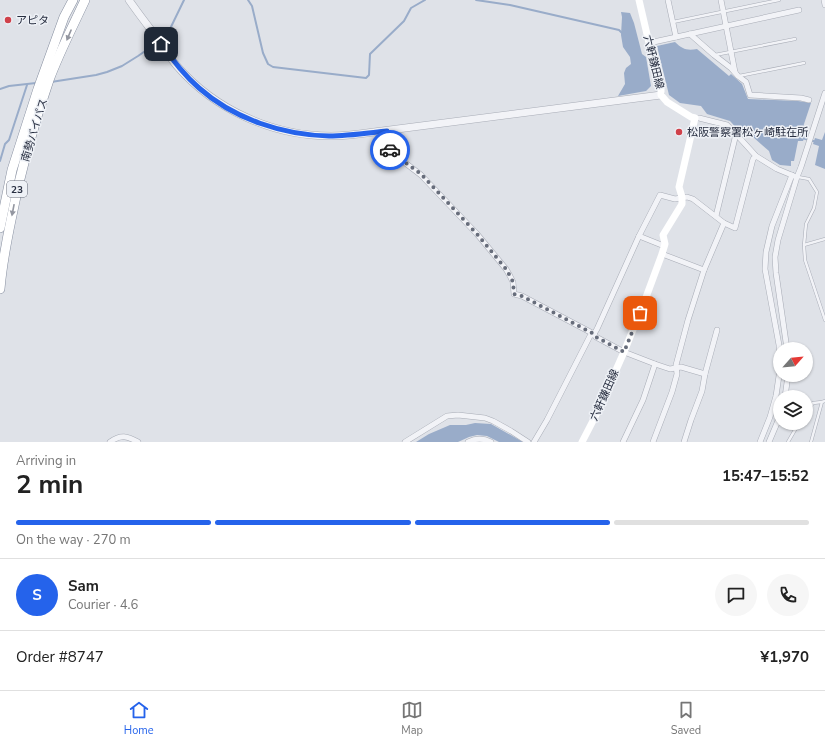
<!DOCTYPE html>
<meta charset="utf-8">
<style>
:root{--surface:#fff;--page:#f6f6f6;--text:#222;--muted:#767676;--line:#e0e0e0;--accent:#2563eb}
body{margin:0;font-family:"Nunito Sans","Noto Sans JP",sans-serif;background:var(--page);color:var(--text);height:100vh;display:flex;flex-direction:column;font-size:15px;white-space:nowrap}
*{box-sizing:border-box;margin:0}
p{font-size:13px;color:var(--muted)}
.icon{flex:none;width:22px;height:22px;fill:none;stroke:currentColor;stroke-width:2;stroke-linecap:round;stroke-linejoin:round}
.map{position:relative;height:442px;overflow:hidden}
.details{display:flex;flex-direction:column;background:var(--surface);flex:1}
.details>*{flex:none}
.needle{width:26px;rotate:63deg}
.controls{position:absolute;left:773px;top:342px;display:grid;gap:8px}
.controls a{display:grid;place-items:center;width:40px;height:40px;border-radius:50%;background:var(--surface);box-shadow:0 1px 3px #0004;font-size:20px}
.pin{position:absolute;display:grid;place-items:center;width:34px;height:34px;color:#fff;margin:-17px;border-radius:8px;box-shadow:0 2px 6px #0006}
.courier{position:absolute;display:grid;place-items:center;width:40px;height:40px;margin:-20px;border:3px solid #2563eb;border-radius:50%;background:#fff;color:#222;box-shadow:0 1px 5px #0007}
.overview em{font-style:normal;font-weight:700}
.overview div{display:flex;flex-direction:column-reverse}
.overview{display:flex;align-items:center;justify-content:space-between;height:68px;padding:0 16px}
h1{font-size:26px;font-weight:700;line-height:30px}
.bar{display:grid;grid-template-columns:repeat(4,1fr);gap:6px 4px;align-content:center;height:48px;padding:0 16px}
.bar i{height:5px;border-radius:3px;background:var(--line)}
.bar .active{background:var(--accent)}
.bar p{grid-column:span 4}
.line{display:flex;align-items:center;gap:10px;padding:0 16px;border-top:1px solid var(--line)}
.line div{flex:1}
.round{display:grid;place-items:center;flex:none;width:42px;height:42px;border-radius:21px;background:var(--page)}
.tab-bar{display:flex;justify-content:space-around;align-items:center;height:56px;border-top:1px solid var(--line);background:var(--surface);font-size:11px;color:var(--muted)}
.tab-bar a{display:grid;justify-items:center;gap:2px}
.tab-bar .active{color:var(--accent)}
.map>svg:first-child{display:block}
.water{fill:#99acc9}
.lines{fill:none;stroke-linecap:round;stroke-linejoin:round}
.stream{stroke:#99acc9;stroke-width:2}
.service-casing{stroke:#a8acb6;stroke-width:3.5}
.minor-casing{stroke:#a8acb6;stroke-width:6}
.tertiary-casing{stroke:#a8acb6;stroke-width:8}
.trunk-casing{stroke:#868e9f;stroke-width:10}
.service{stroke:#f2f3f7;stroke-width:2.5}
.minor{stroke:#f2f3f7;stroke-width:5}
.tertiary{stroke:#f2f3f7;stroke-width:7}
.secondary{stroke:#fff;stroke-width:7}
.trunk{stroke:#fff;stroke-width:9}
.oneway{fill:#9396a0}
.done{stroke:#676d7b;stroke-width:4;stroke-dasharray:0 7.2}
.route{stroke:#2563eb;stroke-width:5}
.poi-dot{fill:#d0414a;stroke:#eef1f6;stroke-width:1.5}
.labels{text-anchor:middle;stroke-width:3;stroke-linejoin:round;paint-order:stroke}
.shield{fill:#eef1f6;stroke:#636877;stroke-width:1}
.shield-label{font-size:10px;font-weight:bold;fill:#272e40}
.poi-label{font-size:11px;fill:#272e40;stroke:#eef1f6;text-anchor:start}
.street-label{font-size:11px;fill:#272e40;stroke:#eef1f6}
</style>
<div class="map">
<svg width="825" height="442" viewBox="0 0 825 442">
<rect width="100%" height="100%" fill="#dfe2e8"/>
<g class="water">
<polygon points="621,12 630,13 634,23 642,54 646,57 651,86 646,91 618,96 625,84 624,73 626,68 631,64 630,57 623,47 621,35 622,17"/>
<path d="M 675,42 C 682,49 687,51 697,49 L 729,76 L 731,74 L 742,84 L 748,99 L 798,101 L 811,103 L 801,133 L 805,135 L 803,141 L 798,141 L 794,161 L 791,161 L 791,166 L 780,165 L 772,160 L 769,151 L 753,137 L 740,132 L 730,121 L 707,114 L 701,106 L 680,103 L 669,95 L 657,46 Z"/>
<polygon points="825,132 825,169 815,165 819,146 813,144 815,138 822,140"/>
<polygon points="475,423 491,424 523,442 499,442 487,436 477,435 469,437 458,442 416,442 429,434 450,425 466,425"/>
</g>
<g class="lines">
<g class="stream">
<polyline points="248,0 252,6 263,53 268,64 273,67 366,78 369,75 370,54 404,21 411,8 425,0"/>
<polyline points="476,0 510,5 619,30 622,33"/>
<polyline points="51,82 96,75 107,72 122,66 138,56 164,38 169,31 184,0"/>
<polyline points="0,89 9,86 36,83"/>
<polyline points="802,138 817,142"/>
<polyline points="0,161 5,144 9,140 27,85"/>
</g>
<g class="service-casing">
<g id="service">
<polyline points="673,22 779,0"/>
<polyline points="715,55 795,39"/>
<polyline points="739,76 804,63"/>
<polyline points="798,177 809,179 817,192 814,208 806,224 804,245 805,260 825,320"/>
<polyline points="804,245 825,239"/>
<polyline points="806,413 813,403 822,402"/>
<polyline points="788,442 799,423"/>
<polyline points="811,442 822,402 825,401"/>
</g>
</g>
<g class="minor-casing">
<g id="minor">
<polyline points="668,0 676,37"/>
<polyline points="721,0 735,72"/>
<polyline points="824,0 825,5"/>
<polyline points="690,34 714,55 731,68 738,76 746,82 750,95 801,98 809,100"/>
<polyline points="649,43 799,10"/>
<polyline points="695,118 699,118 727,125 736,134 756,156 777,169 794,176"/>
<polyline points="387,131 387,139 391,152 421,175 477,234 506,269 510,276 513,282 514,294 522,296 594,334 596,337 624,352 655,364 670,369 681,367 705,374"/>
<polyline points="716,216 736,134"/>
<polyline points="724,223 735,228 753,159 756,156"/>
<polyline points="639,236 664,246"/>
<polyline points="662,254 704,270"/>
<polyline points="787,349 776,273 775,257 778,240 797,177 801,167 825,93"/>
<polyline points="785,397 788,375"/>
<path d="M 110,442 C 121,434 127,436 138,442"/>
<polyline points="405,442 447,416 458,415 485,418 493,421 511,431 528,442"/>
<path d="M 468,442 C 476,438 483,438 491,442"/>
<polyline points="534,442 547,420 590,336 594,334 597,329 639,236 660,195 675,199 687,197 693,199 724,223 704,270 688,320 676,365 677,374 672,392 653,442"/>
<polyline points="623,442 643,400 655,364"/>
<polyline points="684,442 691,420 702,391 705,374 717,330"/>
<polyline points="760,442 770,417 776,396 780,369 779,345 765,269 766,252 772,226 792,175"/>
<polyline points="769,442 780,416"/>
</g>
</g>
<g class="tertiary-casing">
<path id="tertiary" d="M 129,0 C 138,13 148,26 158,39 C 164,48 170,58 177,66 C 215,110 273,136 331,136 C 345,136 360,134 374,132 L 661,95"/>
</g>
<g class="trunk-casing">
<g id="trunk">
<polyline points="0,228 12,170 38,89 64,17 73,0"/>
<path d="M 0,289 C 2,265 6,244 11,220 C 20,173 33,126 49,80 C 59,53 73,26 85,0"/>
</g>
</g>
<use href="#service" class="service"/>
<use href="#minor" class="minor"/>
<use href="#tertiary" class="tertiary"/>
<polyline class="secondary" points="582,442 597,413 624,352 645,300 662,254 665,244 663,235 682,204 682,197 679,187 695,118 691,117 667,102 661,95 661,88 652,49 649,43 639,0"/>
<use href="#trunk" class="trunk"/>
</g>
<defs><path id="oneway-solid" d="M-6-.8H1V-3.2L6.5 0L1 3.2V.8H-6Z"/></defs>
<g class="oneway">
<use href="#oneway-solid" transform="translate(69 35) rotate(113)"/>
<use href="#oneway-solid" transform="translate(13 210) rotate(101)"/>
</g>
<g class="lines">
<polyline class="done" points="390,150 391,152 421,174 477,234 506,269 510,276 513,282 514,294 522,296 594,334 596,337 624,352 640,313"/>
<path class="route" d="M 161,44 C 173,60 184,75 199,88 C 234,119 283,135 329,136 C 348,136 368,133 387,131 L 387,139 L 390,150"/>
</g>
<g class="poi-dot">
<circle cx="8" cy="20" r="4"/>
<circle cx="679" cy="132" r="4"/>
</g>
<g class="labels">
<rect class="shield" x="7" y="181" width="20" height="16" rx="3"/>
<g class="shield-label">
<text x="17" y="193">23</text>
</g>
<g class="poi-label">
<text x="16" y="24">アピタ</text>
<text x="687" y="136">松阪警察署松ヶ崎駐在所</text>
</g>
<g class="street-label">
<text transform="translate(654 62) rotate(76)" y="4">六軒鎌田線</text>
<text transform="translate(34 130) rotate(-73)" y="4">南勢バイパス</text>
<text transform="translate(604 395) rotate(-66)" y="4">六軒鎌田線</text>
</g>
</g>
</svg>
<div class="controls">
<a><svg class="needle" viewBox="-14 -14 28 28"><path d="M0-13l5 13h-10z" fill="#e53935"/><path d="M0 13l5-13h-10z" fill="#767676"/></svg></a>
<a><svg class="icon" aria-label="layers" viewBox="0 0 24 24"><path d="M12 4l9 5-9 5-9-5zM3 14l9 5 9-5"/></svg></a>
</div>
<div class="pin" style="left:640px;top:313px;background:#ea580c"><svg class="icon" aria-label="bag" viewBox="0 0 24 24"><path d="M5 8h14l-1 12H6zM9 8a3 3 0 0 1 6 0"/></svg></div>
<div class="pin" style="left:161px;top:44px;background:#1f2937"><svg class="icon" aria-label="home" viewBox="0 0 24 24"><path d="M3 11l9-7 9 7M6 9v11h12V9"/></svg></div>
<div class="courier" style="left:390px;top:150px"><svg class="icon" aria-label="car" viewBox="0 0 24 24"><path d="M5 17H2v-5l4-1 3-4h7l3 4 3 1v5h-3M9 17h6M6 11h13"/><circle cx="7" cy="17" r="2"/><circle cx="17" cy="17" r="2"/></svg></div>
</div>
<section class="details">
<div class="overview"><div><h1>2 min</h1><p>Arriving in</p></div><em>15:47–15:52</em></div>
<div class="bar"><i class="active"></i><i class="active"></i><i class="active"></i><i></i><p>On the way · 270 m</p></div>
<div class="line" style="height:72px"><b class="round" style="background:var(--accent);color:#fff">S</b><div><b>Sam</b><p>Courier · 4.6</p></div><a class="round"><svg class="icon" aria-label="chat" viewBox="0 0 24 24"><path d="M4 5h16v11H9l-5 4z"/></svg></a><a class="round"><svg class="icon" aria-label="phone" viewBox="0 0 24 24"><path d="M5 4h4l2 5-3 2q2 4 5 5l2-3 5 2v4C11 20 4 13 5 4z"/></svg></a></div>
<div class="line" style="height:52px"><div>Order #8747</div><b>¥1,970</b></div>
</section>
<nav class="tab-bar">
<a class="active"><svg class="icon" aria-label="home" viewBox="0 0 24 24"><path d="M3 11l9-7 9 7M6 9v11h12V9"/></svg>Home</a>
<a><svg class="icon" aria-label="map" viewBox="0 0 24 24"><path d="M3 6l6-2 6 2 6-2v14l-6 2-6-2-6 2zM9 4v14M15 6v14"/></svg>Map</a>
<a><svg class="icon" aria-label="saved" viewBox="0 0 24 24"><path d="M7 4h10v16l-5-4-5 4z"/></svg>Saved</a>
</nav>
